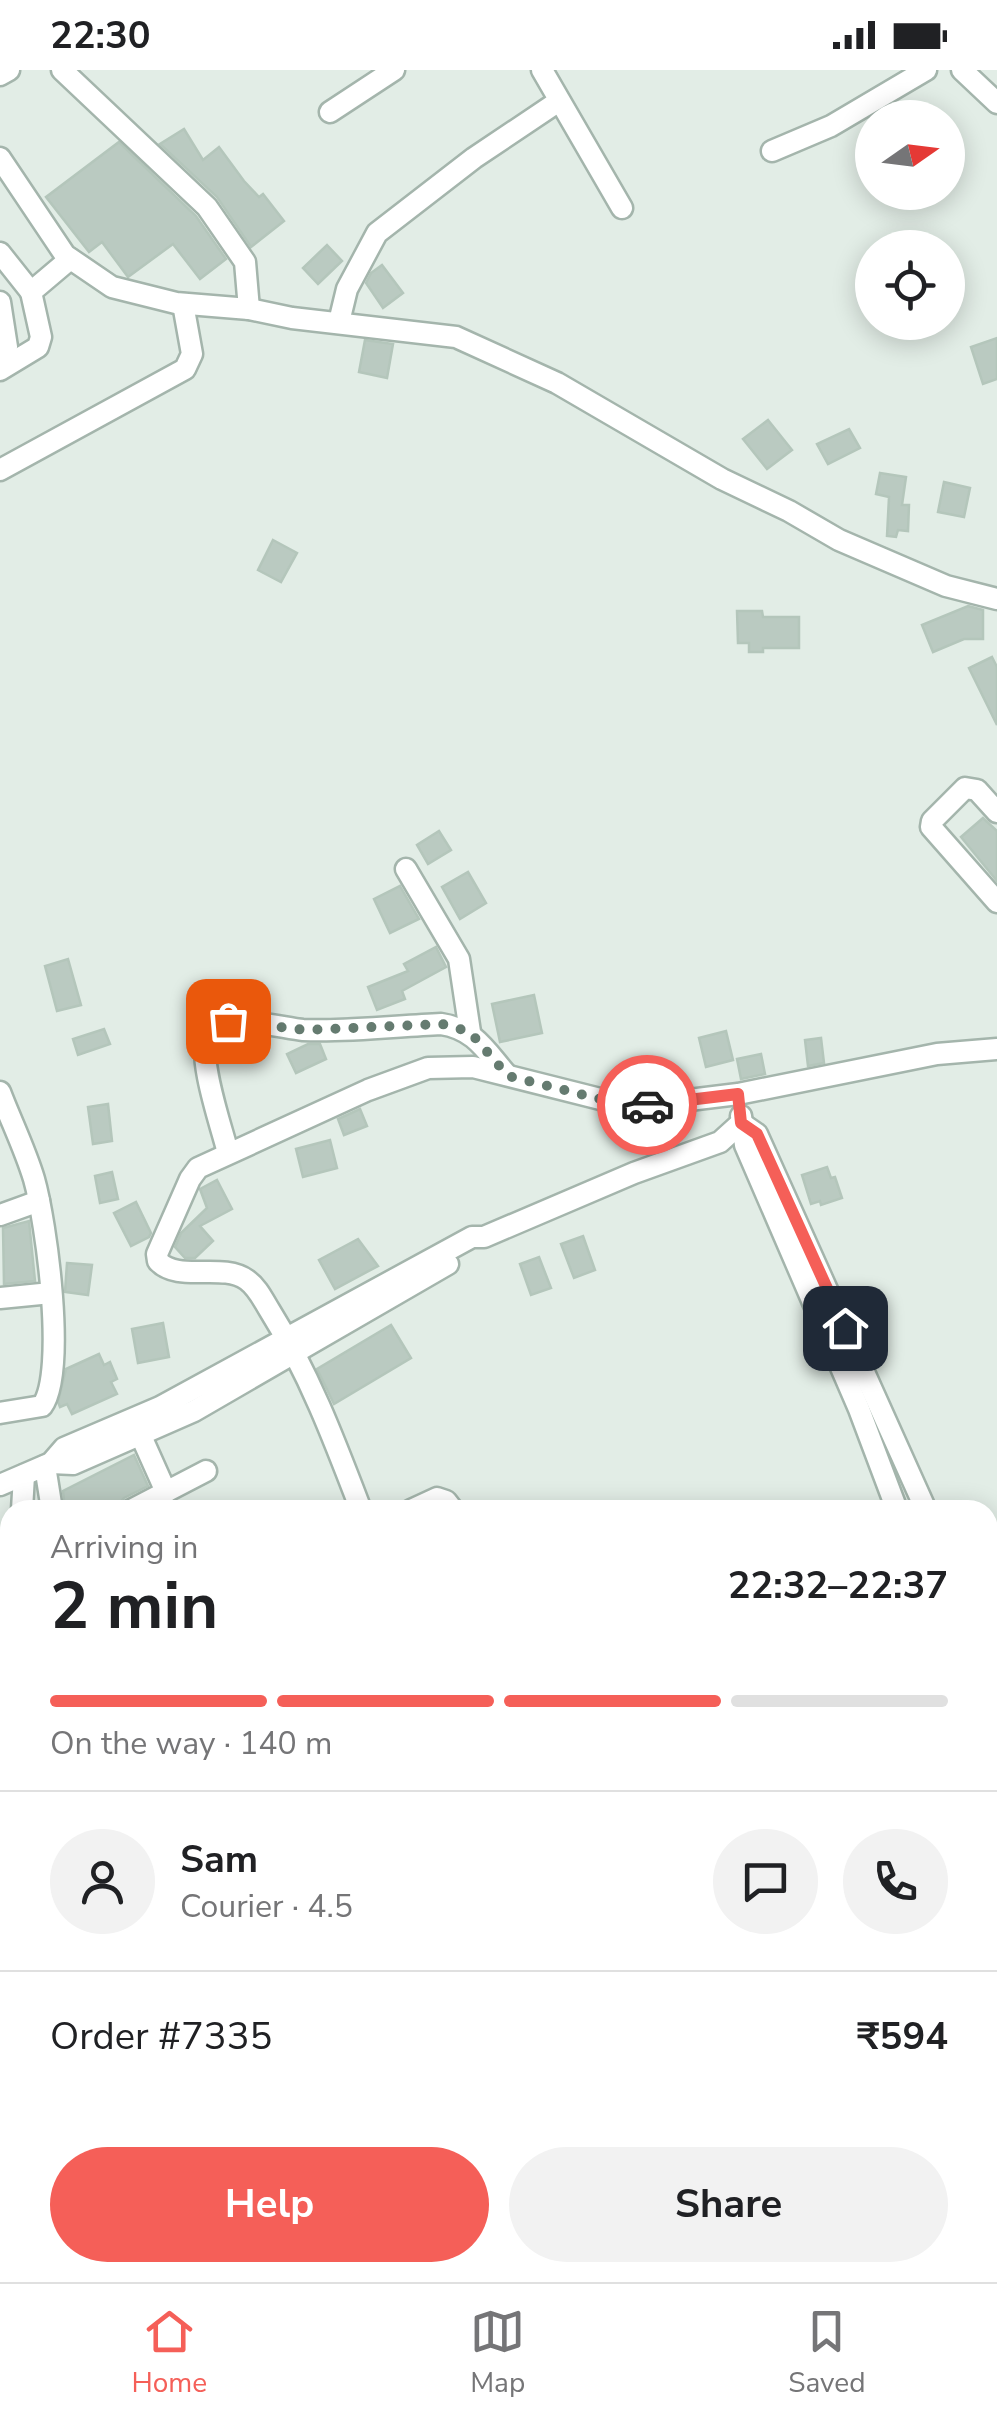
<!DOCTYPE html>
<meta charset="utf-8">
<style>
:root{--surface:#fff;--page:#f2f2f2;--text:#202124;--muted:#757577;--line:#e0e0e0;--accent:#f55f58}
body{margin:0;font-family:"Nunito Sans",sans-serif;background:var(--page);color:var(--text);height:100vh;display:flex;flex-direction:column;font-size:38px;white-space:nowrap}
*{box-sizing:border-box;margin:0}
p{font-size:32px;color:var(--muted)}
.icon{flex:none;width:55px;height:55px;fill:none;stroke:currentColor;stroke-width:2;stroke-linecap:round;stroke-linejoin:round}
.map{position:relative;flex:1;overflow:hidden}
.drawer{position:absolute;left:0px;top:1430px;width:998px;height:782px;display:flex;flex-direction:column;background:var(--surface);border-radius:30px 30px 0 0;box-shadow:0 5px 25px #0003}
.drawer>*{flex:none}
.needle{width:65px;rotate:76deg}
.tools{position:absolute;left:855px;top:30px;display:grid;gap:20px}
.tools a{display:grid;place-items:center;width:110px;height:110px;border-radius:50%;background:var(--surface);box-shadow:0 5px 25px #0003;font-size:50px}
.pin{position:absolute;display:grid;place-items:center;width:85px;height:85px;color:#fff;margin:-42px;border-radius:20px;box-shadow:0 5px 15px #0006}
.courier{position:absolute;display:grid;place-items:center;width:100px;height:100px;margin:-50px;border:8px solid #f55f58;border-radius:50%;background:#fff;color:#222;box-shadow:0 2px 12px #0007}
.headline em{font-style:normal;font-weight:700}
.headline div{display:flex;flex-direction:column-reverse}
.headline{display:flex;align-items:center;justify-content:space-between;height:170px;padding:0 50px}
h1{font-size:65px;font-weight:700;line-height:75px}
.bar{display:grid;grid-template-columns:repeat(4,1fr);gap:15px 10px;align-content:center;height:120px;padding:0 50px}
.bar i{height:12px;border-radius:8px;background:var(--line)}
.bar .selected{background:var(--accent)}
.bar p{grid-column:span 4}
.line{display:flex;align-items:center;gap:25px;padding:0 50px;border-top:2px solid var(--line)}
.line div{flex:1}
.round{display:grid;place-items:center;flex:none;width:105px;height:105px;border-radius:52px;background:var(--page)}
.action{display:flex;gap:20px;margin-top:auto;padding:20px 50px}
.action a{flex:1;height:115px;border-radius:60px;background:var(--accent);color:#fff;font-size:40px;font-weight:700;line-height:115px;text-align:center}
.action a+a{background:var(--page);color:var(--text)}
.status{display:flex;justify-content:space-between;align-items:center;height:70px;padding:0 50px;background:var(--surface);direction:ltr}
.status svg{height:28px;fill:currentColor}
.dock{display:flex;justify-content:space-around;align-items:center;height:140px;border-top:2px solid var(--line);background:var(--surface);font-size:28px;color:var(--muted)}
.dock a{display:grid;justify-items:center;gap:5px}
.dock .selected{color:var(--accent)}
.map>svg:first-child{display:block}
.building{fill:#bacac1;stroke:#b4c6bb;stroke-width:2.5}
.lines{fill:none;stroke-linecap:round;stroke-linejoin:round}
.minor-casing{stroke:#a4b5ac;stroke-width:25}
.minor{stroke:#fff;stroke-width:20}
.done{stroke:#657b70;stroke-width:10;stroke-dasharray:0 18}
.route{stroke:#f55f58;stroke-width:12}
</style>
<div class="status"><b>22:30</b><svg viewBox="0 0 49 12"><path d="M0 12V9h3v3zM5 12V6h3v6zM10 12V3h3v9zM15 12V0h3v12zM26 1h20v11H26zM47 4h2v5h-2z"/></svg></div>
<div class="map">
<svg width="997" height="2212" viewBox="0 0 997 2212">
<rect width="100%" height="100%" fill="#e2ede6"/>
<g class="building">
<polygon points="184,59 203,90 219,77 244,111 259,127 263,124 284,151 251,177 217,127 160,74"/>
<polygon points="119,72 196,146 226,189 200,209 173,174 128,207 102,172 89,182 46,127"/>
<polygon points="327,175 342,191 318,214 303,198"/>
<polygon points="382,195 403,223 383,238 366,213 371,203"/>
<polygon points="997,268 997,309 983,314 971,277"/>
<polygon points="365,270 393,274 387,308 359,302"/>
<polygon points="768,350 792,380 767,399 743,369"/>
<polygon points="849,359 860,378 828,394 817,374"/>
<polygon points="880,403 906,407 902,435 909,435 908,461 898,460 896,467 887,466 889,427 876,424"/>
<polygon points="944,412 970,418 964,447 938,442"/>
<polygon points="273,470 297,483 281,512 258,500"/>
<polygon points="968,536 983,540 983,569 964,569 933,582 922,555"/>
<polygon points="737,541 762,541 763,547 799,547 799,578 763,578 763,582 749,582 749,573 738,573"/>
<polygon points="992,587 997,597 997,655 969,598"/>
<polygon points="983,748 997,761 997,811 961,767"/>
<polygon points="439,761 451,780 428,794 417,775"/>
<polygon points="468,802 486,833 460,849 442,817"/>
<polygon points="400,816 419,849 390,863 374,829"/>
<polygon points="436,877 446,897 402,921 405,929 377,940 368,917 408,901 404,894"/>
<polygon points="68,889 81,935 57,941 45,896"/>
<polygon points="534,925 542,963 500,972 492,934"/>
<polygon points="104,959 110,974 78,985 73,969"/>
<polygon points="726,961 733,990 706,997 699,968"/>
<polygon points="821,968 824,993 808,996 805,970"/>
<polygon points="308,974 320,974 326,989 296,1003 287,984"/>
<polygon points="761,984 765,1004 741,1009 737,989"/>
<polygon points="108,1034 112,1071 93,1074 88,1037"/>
<polygon points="360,1039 367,1056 344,1065 338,1049"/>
<polygon points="330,1070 337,1098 303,1107 296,1079"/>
<polygon points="827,1097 831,1108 835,1107 842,1128 821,1135 820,1131 811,1134 802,1105"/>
<polygon points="112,1102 118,1129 100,1133 95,1106"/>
<polygon points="217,1110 232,1139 200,1156 213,1171 195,1188 185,1188 175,1177 181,1163 207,1138 200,1119"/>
<polygon points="136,1132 151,1163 149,1167 131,1176 114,1143"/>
<polygon points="29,1151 35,1211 4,1214 3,1158"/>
<polygon points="583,1166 595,1200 574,1208 561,1174"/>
<polygon points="358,1169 378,1196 335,1219 319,1190"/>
<polygon points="539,1187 551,1218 531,1225 520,1194"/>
<polygon points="67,1193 92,1195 88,1225 65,1222"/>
<polygon points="163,1253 169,1287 138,1293 132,1259"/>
<polygon points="391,1255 411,1288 334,1334 317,1299"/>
<polygon points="99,1284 104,1295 110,1292 117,1309 111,1312 117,1324 72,1344 67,1334 60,1337 58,1332 66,1299"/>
<polygon points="134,1385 148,1416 124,1428 114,1440 65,1440 63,1421"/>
</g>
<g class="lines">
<g class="minor-casing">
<g id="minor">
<polyline points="62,0 207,137 245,192 249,239"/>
<polyline points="542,0 622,138"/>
<polyline points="962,0 997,33"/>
<polyline points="0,5 9,0"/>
<polyline points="330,42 394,0"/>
<polyline points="772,81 831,56 926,0"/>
<polyline points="0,88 65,185 112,217 176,233 249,239 292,248 456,267 557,313 722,409 789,441 839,470 946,516 997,529"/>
<polyline points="0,183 31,222"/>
<polyline points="0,232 7,277 0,289"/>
<polyline points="339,252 347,219 377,163 474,88 559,31"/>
<polyline points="0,300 38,277 41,267 31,222 70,189"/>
<polyline points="0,400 185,299 192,284 183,234"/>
<polyline points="997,742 977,720 965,718 932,751 931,757 997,832"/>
<polyline points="406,799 459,889 470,962"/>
<path d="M 0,1022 C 11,1051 25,1079 34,1109 C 46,1151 67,1302 42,1336 L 0,1343"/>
<polyline points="741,1046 745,1075 859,1339 897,1440"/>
<polyline points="741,1053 757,1064 926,1440"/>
<path d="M 228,1083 C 222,1058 196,985 208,963 C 220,940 281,958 303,960 C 349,962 396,956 441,954 C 475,959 486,981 507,1005"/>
<polyline points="0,1145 39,1131"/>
<polyline points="0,1228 51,1223"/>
<polyline points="141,1366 166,1422"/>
<polyline points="51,1393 73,1394 194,1341 448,1194"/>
<polyline points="45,1396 52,1440"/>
<polyline points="0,1415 51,1393 64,1378 160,1337 472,1167 484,1167 634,1103 720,1072 741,1053"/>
<polyline points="22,1440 24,1405"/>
<polyline points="131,1440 206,1401"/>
<path d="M 361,1440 C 335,1372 309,1303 270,1241 C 263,1230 258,1218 247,1210 C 222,1192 178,1213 158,1191 L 157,1184 L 190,1109 L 198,1098 L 368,1020 L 428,998 L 473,997 L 632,1037 L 738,1024 L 937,984 L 997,979"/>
<polyline points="411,1440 437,1428 446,1431 453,1440"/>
<polyline points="0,1574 10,1574"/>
<polyline points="988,1590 997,1613"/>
<path d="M 10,1602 C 4,1613 0,1625 10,1634"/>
<polyline points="988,1650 997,1660"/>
<polyline points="988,1694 997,1687"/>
<polyline points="988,1717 997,1712"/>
<polyline points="0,1724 10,1728"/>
<polyline points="0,1777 10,1773"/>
<polyline points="988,1844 997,1854"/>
<polyline points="0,1915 10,1911"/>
<polyline points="0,1946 10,1942"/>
<polyline points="988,2018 997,2013"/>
<polyline points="988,2056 997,2097"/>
<polyline points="0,2108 10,2102"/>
<polyline points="988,2136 997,2130"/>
<polyline points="0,2145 8,2146 10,2153"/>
<polyline points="26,2202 29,2212"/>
<polyline points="746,2202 760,2212"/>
<polyline points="971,2202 972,2212"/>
<polyline points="115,2212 127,2202"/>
<polyline points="208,2212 220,2202"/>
<polyline points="784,2212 791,2202"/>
<polyline points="852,2212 870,2202"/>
</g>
</g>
<use href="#minor" class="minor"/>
</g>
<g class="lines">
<polyline class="done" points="228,951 305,960 442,954 470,962 508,1006 632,1037 647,1035"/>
<polyline class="route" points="647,1035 738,1024 741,1053 757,1064 845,1258"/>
</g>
</svg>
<div class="tools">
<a><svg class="needle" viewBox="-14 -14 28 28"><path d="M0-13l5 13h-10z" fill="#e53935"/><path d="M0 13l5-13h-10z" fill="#757577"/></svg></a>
<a><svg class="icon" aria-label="locate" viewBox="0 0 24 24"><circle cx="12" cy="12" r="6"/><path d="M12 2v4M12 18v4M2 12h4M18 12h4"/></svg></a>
</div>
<div class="pin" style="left:228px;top:951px;background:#ea580c"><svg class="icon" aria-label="bag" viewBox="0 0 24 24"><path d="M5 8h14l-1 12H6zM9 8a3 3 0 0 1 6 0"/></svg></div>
<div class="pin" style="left:845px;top:1258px;background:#1f2937"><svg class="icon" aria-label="home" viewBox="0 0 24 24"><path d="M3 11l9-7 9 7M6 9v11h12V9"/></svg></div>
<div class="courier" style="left:647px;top:1035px"><svg class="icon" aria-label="car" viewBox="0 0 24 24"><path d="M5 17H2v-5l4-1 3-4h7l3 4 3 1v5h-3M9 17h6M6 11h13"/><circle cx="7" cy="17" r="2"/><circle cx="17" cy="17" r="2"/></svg></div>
<section class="drawer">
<div class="headline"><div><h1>2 min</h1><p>Arriving in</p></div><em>22:32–22:37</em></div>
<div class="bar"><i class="selected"></i><i class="selected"></i><i class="selected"></i><i></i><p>On the way · 140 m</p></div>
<div class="line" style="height:180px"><a class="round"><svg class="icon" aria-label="person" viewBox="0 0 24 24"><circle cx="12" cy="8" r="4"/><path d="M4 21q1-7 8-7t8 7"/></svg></a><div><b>Sam</b><p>Courier · 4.5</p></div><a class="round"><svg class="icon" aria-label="chat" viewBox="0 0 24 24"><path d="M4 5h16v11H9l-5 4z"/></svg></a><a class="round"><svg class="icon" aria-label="phone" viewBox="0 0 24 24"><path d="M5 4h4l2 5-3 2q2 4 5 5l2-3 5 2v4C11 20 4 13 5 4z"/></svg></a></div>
<div class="line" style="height:130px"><div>Order #7335</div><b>₹594</b></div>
<div class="action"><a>Help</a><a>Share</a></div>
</section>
</div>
<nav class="dock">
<a class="selected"><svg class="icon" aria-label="home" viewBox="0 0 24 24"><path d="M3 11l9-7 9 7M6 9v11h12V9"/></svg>Home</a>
<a><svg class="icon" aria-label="map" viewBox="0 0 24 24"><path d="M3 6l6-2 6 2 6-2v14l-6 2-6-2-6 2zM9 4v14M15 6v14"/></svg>Map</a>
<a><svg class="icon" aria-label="saved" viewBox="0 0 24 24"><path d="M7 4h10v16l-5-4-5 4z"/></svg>Saved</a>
</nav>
